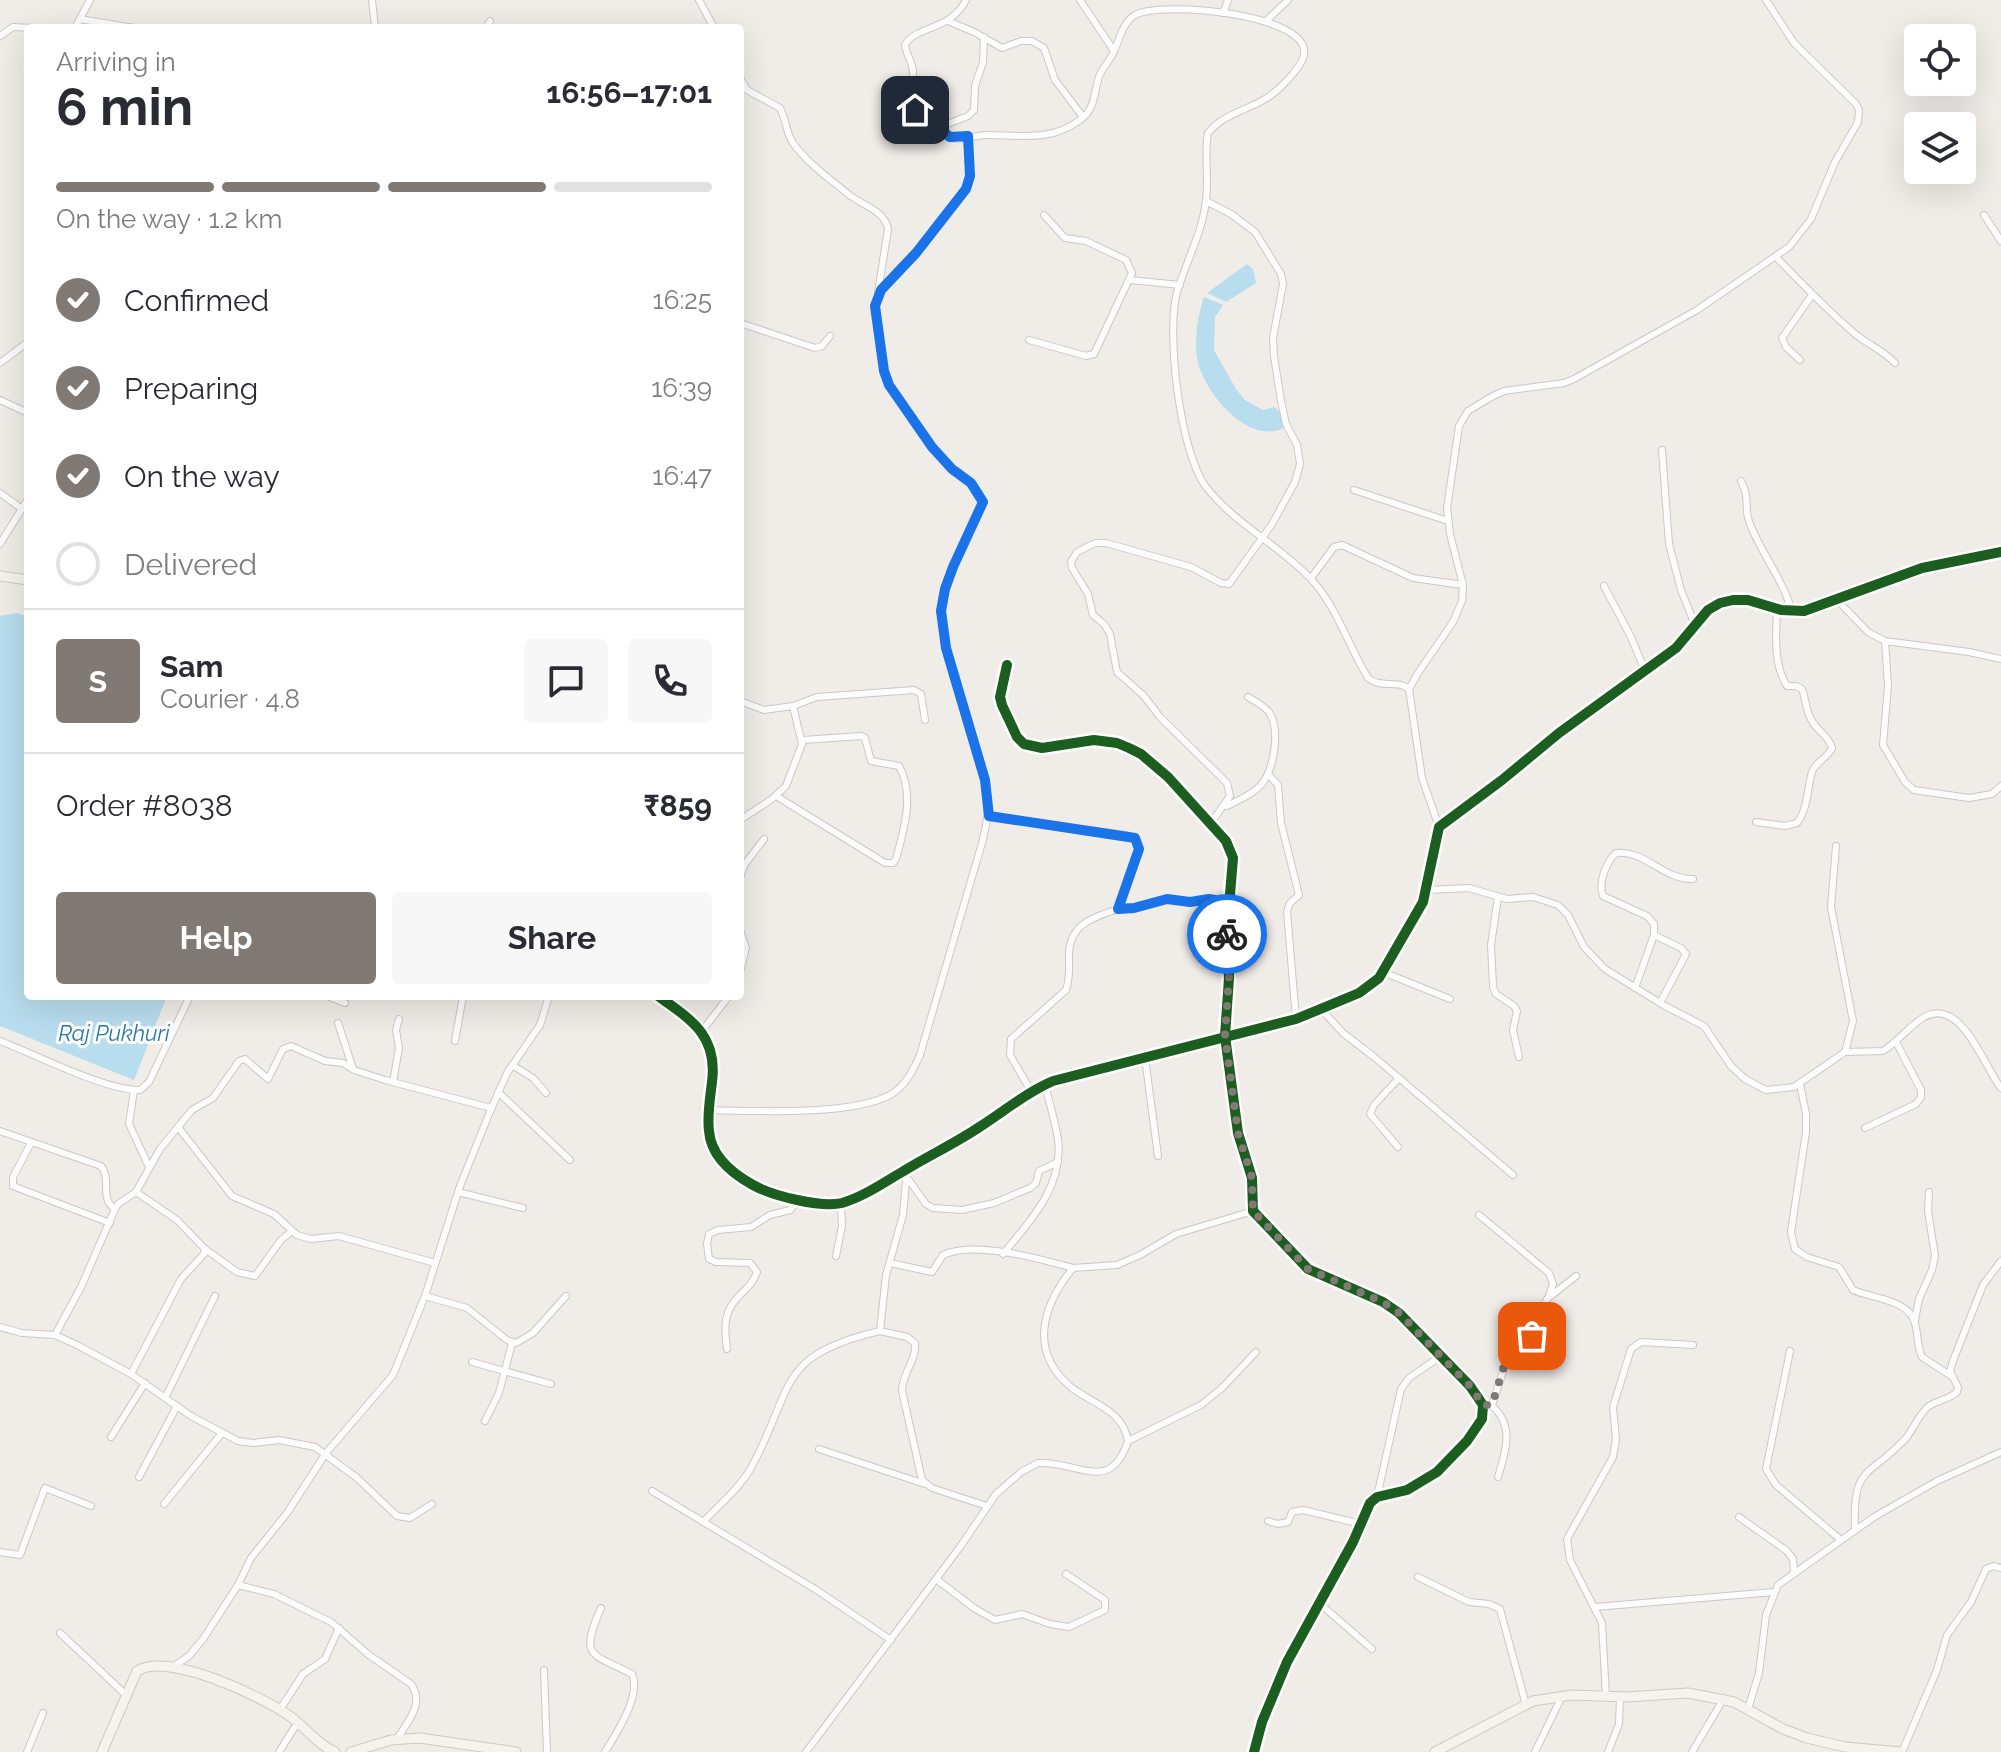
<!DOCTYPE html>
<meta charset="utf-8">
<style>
:root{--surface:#fff;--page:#f7f7f7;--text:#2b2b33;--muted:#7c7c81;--line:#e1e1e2;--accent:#817a74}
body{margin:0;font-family:Raleway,sans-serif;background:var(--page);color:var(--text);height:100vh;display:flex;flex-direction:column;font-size:30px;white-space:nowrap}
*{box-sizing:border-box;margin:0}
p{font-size:26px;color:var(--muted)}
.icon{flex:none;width:44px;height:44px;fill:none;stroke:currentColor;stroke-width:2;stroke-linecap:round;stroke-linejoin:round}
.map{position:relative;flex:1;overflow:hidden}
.details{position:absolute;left:24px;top:24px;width:720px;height:976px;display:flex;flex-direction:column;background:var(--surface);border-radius:8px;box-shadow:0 8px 32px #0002}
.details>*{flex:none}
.buttons{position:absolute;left:1904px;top:24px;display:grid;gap:16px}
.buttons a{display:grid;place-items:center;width:72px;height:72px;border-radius:8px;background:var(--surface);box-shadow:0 8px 32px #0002;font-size:40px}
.pin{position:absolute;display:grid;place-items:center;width:68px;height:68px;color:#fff;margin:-34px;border-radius:16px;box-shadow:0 4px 12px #0006}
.courier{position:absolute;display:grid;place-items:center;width:80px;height:80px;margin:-40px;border:6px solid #1a73e8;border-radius:50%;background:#fff;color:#222;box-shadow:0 2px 10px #0007}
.summary em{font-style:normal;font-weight:700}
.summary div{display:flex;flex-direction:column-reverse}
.summary{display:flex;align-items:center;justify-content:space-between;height:136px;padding:0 32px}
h1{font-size:52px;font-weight:700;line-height:60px}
.bar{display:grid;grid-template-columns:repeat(4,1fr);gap:12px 8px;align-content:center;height:96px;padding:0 32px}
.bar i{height:10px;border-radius:6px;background:var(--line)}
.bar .on{background:var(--accent)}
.bar p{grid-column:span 4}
.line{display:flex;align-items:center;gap:20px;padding:0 32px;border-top:2px solid var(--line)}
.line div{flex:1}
.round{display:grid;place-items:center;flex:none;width:84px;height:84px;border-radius:8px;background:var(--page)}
ol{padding:0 32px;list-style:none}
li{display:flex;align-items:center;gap:24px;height:88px}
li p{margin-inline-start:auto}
li .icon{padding:8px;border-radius:50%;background:var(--accent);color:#fff;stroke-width:4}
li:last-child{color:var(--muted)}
li i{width:44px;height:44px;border:4px solid var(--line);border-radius:50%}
.action{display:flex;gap:16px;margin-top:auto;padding:16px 32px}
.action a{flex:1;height:92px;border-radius:8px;background:var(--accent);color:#fff;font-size:32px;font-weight:700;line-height:92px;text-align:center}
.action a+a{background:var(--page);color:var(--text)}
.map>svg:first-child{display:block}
.water{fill:#b8ddee}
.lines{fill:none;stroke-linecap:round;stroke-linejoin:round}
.street-casing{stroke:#ccc8c4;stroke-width:8}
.secondary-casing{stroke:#cfc9bf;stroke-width:11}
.street{stroke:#fdfcfc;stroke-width:6}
.secondary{stroke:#f6f3ee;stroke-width:9}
.cycleway-casing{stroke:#fff;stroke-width:15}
.cycleway{stroke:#1b5e20;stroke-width:10}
.done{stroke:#817a74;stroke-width:8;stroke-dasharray:0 14.4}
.route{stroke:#1a73e8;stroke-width:10}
.labels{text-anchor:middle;stroke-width:6;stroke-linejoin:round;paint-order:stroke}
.water-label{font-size:22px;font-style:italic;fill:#2a7aa2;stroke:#fff}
</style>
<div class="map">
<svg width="2001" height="1752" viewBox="0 0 2001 1752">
<rect width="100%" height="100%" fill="#f0ece8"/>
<g class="water">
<polygon points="1247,264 1253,269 1256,283 1226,302 1207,293"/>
<path d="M 1204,297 L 1223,305 L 1215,317 L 1214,350 L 1236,389 L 1245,400 L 1263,410 L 1275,407 L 1280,413 L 1283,428 C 1248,446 1202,390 1197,358 C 1194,339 1198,315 1204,297 Z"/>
<polygon points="17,613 28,617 28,996 167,996 134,1080 0,1026 0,616"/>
</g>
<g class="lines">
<g class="street-casing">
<g id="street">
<polyline points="372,0 375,28"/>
<polyline points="699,0 714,28"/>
<path d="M 966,0 C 951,31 914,26 905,45 C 906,55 914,64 913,74 C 912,84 904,92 910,103 C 916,115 938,134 951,138 C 961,141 976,135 987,135 C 1020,135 1051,142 1080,120 C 1096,108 1093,95 1099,77 C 1102,68 1110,61 1114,51 C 1120,39 1122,23 1135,15 C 1161,0 1312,14 1304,55 C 1303,62 1296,70 1292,75 C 1284,84 1276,93 1265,99 C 1247,110 1222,115 1208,133 C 1204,155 1209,178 1206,200 C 1203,231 1186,262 1177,292 C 1166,333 1180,453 1206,487 C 1235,524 1279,545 1311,579 C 1337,607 1348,645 1368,678 C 1381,689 1396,679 1409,689"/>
<polyline points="1080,0 1114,51"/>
<polyline points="1223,13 1228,0"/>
<polyline points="80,19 134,28"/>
<polyline points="948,21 974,32 1002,48 1021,41 1032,41 1044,48 1055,80 1083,117"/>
<polyline points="1266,21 1288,0"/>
<polyline points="75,28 90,0"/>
<polyline points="486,28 490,21"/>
<polyline points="0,36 13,27 34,28"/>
<path d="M 740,78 L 747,90 L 780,108 C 786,119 786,133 793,143 C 806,162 830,179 848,194 C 861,205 885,210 888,229 L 878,292"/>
<polyline points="937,128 968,116 974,110 975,86 983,62 984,37"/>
<polyline points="1206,201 1231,214 1255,232 1281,274 1283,284 1273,338 1274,356 1281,401 1286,424 1297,445 1300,464 1295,482 1272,524 1229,584 1221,583 1191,567 1106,543 1095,543 1077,552 1071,562 1072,568 1088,594 1093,615 1104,624 1110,634 1117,672 1144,696 1160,717 1227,783 1230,796 1211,823"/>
<polyline points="1984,215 2001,241"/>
<path d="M 1777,258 C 1802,284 1827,310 1854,333 C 1868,345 1880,348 1895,363"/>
<polyline points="1130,280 1180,285"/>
<polyline points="740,323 815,348 822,346 830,336"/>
<polyline points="1029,340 1086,356 1094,354 1132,273 1126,260 1086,241 1065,238 1044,215"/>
<polyline points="1800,360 1786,347 1782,338 1812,295"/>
<polyline points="0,363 28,342"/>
<polyline points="0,400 28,413"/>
<polyline points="1662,450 1669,544 1681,590 1695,625"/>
<path d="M 1741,481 C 1751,500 1743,508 1750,524 C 1762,555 1783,579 1792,612"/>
<polyline points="1354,490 1448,521"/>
<polyline points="0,493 22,509"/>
<polyline points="0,544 28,499"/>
<polyline points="1311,578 1334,547 1342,545 1413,578 1463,585"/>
<polyline points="1604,586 1631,637 1645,671"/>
<polyline points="1837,600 1868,632 1885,641 1969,652 2001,659"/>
<polyline points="1885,641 1888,686 1883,745 1905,782 1914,790 1969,798 1992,794 2001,786"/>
<polyline points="1007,665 1000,697 1002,705 1017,737 1024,744 1042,748 1094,740 1117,743 1129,748 1141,754 1168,777 1226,841 1233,858 1227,931 1229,978 1225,1036 1238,1133 1252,1178 1253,1211 1308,1269 1383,1302 1399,1313 1470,1386 1483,1405 1482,1419 1467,1441 1437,1472 1407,1490 1377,1497 1370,1503 1353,1542 1287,1662 1262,1722 1254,1752"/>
<polyline points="740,701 764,710 793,706 802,744 786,786 772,799 740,820"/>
<polyline points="793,706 817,697 914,690 921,694 925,720"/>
<polyline points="1268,774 1278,785 1281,823 1299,895 1290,903 1287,911 1296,1019"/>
<path d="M 776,796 L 885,863 L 893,863 L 896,859 C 904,830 915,794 899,766 L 871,761 L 865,738 L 861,736 L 803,740"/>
<path d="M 1227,806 C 1238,800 1252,795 1260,786 C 1274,771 1281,730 1269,712 C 1264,706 1255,701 1248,697"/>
<path d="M 989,816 L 1126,835 L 1135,838 L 1139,849 L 1118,909 C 1091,918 1068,925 1069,958 C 1069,969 1070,979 1066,990 L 1011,1039 L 1010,1055 L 1031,1091"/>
<path d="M 1756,822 L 1785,826 L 1797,823 C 1808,809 1807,789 1812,772 C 1816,761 1828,758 1832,748 C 1829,736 1818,732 1812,721 C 1806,712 1806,700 1802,689 L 1796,686 L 1787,686 C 1773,664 1776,634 1777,609"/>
<polyline points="1439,827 1422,778 1409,689 1418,673 1453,622 1462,601 1463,585 1450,534 1447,508 1459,426 1468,411 1491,397 1504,391 1564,383 1574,379 1697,310 1789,247 1811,219 1835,162 1858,122 1859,110 1856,104 1794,43 1766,0"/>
<polyline points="1836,846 1831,907 1853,1021 1845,1052"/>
<polyline points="740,877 745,864 764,839"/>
<path d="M 1427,890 L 1469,888 L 1507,899 L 1533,897 L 1558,905 L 1568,915 L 1584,947 L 1605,969 L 1665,1006 L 1704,1026 L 1731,1066 L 1745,1079 L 1766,1090 L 1794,1087 L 1845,1052 L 1883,1051 C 1897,1042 1907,1029 1921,1019 C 1960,992 1984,1067 2001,1088"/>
<polyline points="1498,897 1491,945 1493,987 1496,994 1514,1006 1517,1011 1513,1030 1519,1057"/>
<polyline points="1118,909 1134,908 1167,899 1190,902 1209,899 1230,903"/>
<polyline points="740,930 746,948 740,972"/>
<polyline points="1654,935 1681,948 1686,954 1660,1003"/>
<polyline points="1383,972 1450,999"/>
<path d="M 1635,988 L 1654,935 L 1654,924 L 1647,916 L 1603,896 C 1598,883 1606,862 1616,853 C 1646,850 1663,880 1693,879"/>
<polyline points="327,996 345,1003"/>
<polyline points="1321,1009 1343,1033 1373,1056 1513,1175"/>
<polyline points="338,1023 353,1069"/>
<polyline points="702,1031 729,996"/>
<path d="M 0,1041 C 35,1054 106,1091 140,1090 L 149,1082 L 190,996"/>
<polyline points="455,1041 463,996"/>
<polyline points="1145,1058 1158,1156"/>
<polyline points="512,1065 533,1078 546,1093"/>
<polyline points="393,1082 399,1048 396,1030 399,1019"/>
<path d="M 1800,1084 L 1806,1114 L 1806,1132 L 1791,1232 L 1795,1249 L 1807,1257 L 1839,1267 L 1853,1290 C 1871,1298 1903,1299 1913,1318 C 1919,1330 1916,1345 1922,1357 L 1951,1376"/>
<polyline points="134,1090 129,1124 149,1167"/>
<polyline points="498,1092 570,1160"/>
<path d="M 709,1110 C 755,1111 851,1116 890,1095 C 906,1086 913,1070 920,1055 L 982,843 C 988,820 990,803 985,780 L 946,648 L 941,611 L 945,589 L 953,567 L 983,502 L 971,483 L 952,469 L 932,447 L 889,385 L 884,371 L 875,306 L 881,290 L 916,253 L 966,189 L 970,176 L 968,136"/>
<polyline points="178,1127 192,1110 213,1098 239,1061 245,1059 268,1079 283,1049 291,1046 325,1061 343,1063 354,1070 385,1080 491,1108"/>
<polyline points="1865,1128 1916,1104 1921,1097 1921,1090 1896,1042"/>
<path d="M 0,1131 L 101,1166 C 112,1179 99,1199 115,1209 L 81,1287 L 55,1335"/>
<polyline points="31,1143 13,1177 13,1186 110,1223"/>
<polyline points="1398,1147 1370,1114 1374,1105 1399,1078"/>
<path d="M 907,1169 L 903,1215 L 886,1275 L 880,1331 L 907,1337 L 915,1343 C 917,1360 902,1373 902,1391 L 922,1480 L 932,1488 L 987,1506"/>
<polyline points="906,1176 926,1204 933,1208 962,1210 994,1203 1030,1188 1036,1183 1039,1171 1058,1162"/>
<polyline points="136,1192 160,1149 178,1127 232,1196 274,1214 297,1235 311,1239 339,1236 435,1263"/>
<polyline points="458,1192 523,1208"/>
<polyline points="115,1209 118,1204 136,1192 177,1220 205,1249 204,1254 181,1279 131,1374"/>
<polyline points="1479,1215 1549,1273 1553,1284 1549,1296"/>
<polyline points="205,1249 237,1272 255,1276 281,1240 292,1231"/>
<path d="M 1003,1254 C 1031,1220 1064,1186 1058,1139 C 1055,1121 1049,1102 1045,1084"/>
<polyline points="836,1256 842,1226 841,1203"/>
<path d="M 890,1263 L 932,1272 L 943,1255 C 975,1240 1040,1259 1073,1268"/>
<polyline points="425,1296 467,1308 507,1340 516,1343 533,1333 566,1296"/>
<polyline points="1915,1320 1919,1299 1932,1270 1935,1256 1928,1211 1929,1192"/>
<polyline points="0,1327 22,1333 55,1335 77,1345 131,1374 191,1416 238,1441 253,1443 279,1440 315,1447 356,1477 397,1516 410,1518 432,1504"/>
<path d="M 727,1349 C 724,1326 723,1310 742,1293 C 749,1286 754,1281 757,1272 L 750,1263 L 716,1262 L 709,1259 L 707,1244 L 709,1234 L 718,1230 L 751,1227 L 770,1215 L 790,1210 L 799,1200"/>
<polyline points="1790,1351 1766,1469 1776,1485 1841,1540"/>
<polyline points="472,1362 551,1384"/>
<polyline points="166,1396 215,1296"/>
<path d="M 1491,1405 C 1515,1425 1506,1451 1498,1477"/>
<polyline points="1492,1405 1509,1353 1532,1336 1547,1299 1576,1276"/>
<polyline points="485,1421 499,1393 512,1343"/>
<polyline points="111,1437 145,1383"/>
<polyline points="1128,1441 1201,1405 1222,1388 1256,1352"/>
<polyline points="819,1449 925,1484"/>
<polyline points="139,1477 177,1406"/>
<polyline points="652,1491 815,1589 891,1640"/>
<polyline points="1377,1497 1401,1389 1409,1378 1441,1356"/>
<polyline points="164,1504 222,1433"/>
<polyline points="1739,1517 1787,1551 1793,1559 1794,1573"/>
<polyline points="1268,1521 1278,1524 1288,1522 1292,1512 1303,1510 1361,1524"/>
<path d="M 703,1522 C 720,1504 741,1487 752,1466 C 795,1386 776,1355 880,1331"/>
<path d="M 1855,1530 C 1852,1463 1869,1479 1907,1437 C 1913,1429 1922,1410 1929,1406 C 1938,1400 1948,1400 1957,1392 L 1958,1387 L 1950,1371 L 1953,1361 L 1983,1285 L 2001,1261"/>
<polyline points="0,1552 20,1555 45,1488 91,1506"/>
<polyline points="1418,1577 1469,1602 1489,1604 1500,1609 1526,1705"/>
<polyline points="936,1579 974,1608 995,1620 1022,1614 1050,1624 1069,1627 1105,1610 1105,1600 1066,1574"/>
<path d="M 238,1585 L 274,1594 L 331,1622 L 369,1655 L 411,1684 C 425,1704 408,1721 397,1739"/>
<polyline points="1319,1603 1372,1649"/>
<polyline points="1595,1607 1774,1592"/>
<path d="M 601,1608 C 579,1658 591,1653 632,1674 C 642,1695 616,1734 605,1752"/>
<polyline points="60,1633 126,1695"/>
<polyline points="174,1666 189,1656 203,1639 238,1585 251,1558 287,1513 326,1453 393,1375 425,1296 460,1186 489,1114 507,1073 540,1025 549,996"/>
<polyline points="544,1670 547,1752"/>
<polyline points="1606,1697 1602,1623 1570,1560 1567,1539 1613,1457 1616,1439 1613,1407 1631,1349 1641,1342 1693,1345"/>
<polyline points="278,1708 283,1705 303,1674 325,1659 339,1628"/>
<polyline points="1748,1709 1759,1673 1766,1615 1778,1585 1874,1517 1937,1481 2001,1452"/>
<polyline points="27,1752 43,1713"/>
<polyline points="279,1752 298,1722"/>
<path d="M 806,1752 L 960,1547 L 996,1494 L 1021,1472 L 1038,1463 C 1079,1461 1110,1495 1128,1441 C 1123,1410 1093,1404 1072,1388 C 1028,1352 1042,1306 1073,1268 L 1117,1265 L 1140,1255 L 1176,1234 L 1253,1211"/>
<polyline points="1535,1752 1562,1696"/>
<polyline points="1608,1752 1619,1724 1620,1697"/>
<polyline points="1692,1752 1724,1698"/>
<polyline points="1902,1752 1937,1670 1947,1635 1971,1602 1986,1569 1994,1566 2001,1568"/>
</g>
</g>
<g class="secondary-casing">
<g id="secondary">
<polyline points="0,576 28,580"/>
<path d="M 658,996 C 692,1020 718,1036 712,1082 C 710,1099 707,1115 709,1131 C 711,1156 733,1174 753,1185 C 773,1196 821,1208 842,1203 C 863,1197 883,1183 902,1172 C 928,1156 956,1143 981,1126 C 1006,1110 1027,1092 1053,1081 L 1296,1019 L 1359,993 L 1379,978 L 1423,902 L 1439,827 L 1502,780 L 1559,733 L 1676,648 L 1708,610 L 1720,603 L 1733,600 L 1748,600 L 1781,610 L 1804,611 L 1922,568 L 2001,552"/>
<path d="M 102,1752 L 137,1671 C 168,1651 263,1697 291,1717 C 306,1728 318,1745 335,1752"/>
<polyline points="351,1752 391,1740 420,1738 516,1752"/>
<polyline points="1435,1752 1533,1701 1572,1695 1626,1697 1688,1693 1734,1702 1783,1729 1807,1738 1845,1747 1901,1752"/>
</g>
</g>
<use href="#street" class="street"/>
<use href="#secondary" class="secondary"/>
<g class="cycleway-casing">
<g id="cycleway">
<polyline points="1007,665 1000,697 1002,705 1017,737 1024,744 1042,748 1094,740 1117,743 1129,748 1141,754 1168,777 1226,841 1233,858 1227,931 1229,978 1225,1036 1238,1133 1252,1178 1253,1211 1308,1269 1383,1302 1399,1313 1470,1386 1483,1405 1482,1419 1467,1441 1437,1472 1407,1490 1377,1497 1370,1503 1353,1542 1287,1662 1262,1722 1254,1752"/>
<path d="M 658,996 C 692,1020 718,1036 712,1082 C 710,1099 707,1115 709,1131 C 711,1156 733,1174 753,1185 C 773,1196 821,1208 842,1203 C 863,1197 883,1183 902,1172 C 928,1156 956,1143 981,1126 C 1006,1110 1027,1092 1053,1081 L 1296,1019 L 1359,993 L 1379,978 L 1423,902 L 1439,827 L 1502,780 L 1559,733 L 1676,648 L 1708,610 L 1720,603 L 1733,600 L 1748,600 L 1781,610 L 1804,611 L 1922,568 L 2001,552"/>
</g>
</g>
<use href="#cycleway" class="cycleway"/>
</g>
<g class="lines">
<polyline class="done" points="1227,934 1229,978 1225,1036 1238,1133 1252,1178 1253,1211 1308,1269 1383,1302 1399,1313 1470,1386 1483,1405 1492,1405 1507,1356 1532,1336"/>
<polyline class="route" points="915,110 950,137 968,136 970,176 966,189 916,253 881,290 875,306 884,371 889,385 932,447 952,469 971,483 983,502 953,567 945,589 941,611 946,648 985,780 989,816 1135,838 1139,849 1118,909 1134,908 1167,899 1190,902 1209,899 1230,903 1227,934"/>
</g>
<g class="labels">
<g class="water-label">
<text x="114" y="1041">Raj Pukhuri</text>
</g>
</g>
</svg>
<div class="buttons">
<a><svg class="icon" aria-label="locate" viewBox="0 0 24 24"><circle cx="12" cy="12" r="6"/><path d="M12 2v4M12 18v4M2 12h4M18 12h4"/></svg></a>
<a><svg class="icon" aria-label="layers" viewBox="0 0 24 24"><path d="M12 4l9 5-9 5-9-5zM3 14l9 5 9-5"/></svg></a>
</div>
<div class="pin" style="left:1532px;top:1336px;background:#ea580c"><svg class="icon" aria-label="bag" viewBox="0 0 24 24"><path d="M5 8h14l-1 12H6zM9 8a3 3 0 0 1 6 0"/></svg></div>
<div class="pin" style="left:915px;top:110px;background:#1f2937"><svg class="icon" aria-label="home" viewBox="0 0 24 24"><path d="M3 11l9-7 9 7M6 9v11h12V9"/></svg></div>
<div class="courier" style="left:1227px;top:934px"><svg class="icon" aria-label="bike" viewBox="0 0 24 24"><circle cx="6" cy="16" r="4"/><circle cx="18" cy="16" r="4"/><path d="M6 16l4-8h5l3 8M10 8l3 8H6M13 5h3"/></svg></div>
<section class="details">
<div class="summary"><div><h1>6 min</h1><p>Arriving in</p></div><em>16:56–17:01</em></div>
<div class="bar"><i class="on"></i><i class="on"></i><i class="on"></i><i></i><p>On the way · 1.2 km</p></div>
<ol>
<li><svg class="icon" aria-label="check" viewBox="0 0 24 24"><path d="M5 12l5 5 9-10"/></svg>Confirmed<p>16:25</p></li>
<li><svg class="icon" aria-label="check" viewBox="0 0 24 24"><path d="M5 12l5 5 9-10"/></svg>Preparing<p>16:39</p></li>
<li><svg class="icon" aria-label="check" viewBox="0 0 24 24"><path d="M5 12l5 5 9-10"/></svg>On the way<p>16:47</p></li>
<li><i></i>Delivered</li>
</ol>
<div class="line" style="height:144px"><b class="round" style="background:var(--accent);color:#fff">S</b><div><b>Sam</b><p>Courier · 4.8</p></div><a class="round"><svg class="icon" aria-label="chat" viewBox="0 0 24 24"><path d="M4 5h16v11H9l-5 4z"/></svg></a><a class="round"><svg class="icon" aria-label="phone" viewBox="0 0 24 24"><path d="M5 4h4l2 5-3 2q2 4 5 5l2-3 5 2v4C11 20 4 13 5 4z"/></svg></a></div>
<div class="line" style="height:104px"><div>Order #8038</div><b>₹859</b></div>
<div class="action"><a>Help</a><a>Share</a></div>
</section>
</div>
